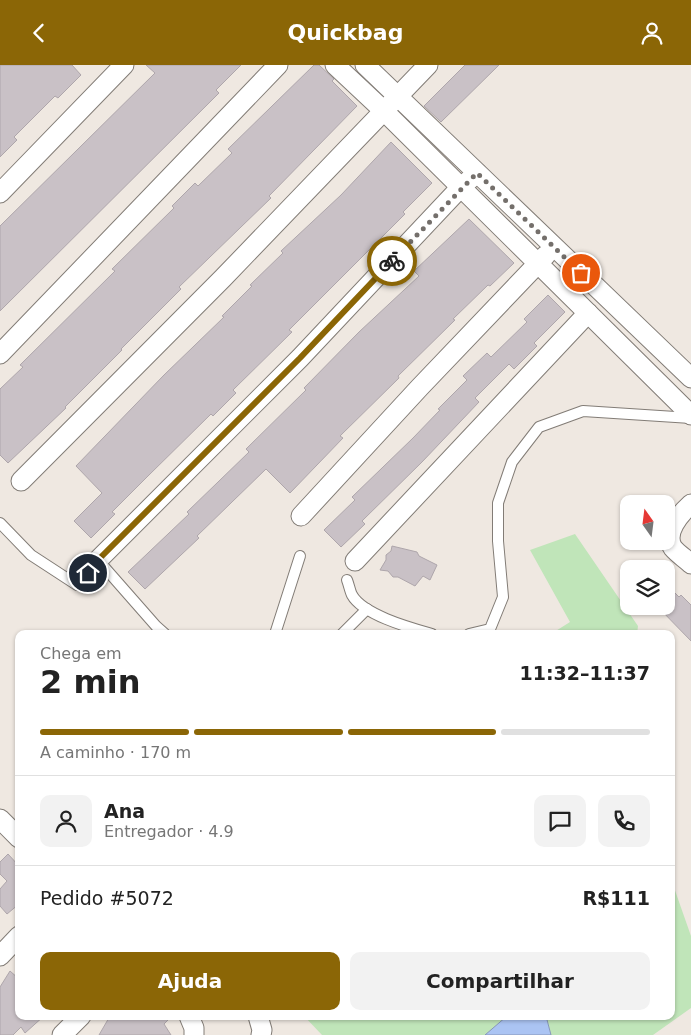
<!DOCTYPE html>
<html lang="pt">
<meta charset="utf-8">
<style>
:root{--surface:#fff;--page:#f2f2f2;--text:#222;--muted:#767676;--line:#e0e0e0;--accent:#8b6606}
body{margin:0;font-family:"DejaVu Sans",sans-serif;background:var(--page);color:var(--text);height:100vh;display:flex;flex-direction:column;font-size:19px;white-space:nowrap}
*{box-sizing:border-box;margin:0}
p{font-size:16px;color:var(--muted)}
.icon{flex:none;width:28px;height:28px;fill:none;stroke:currentColor;stroke-width:2;stroke-linecap:round;stroke-linejoin:round}
.map{position:relative;flex:1;overflow:hidden}
.sheet{position:absolute;left:15px;top:565px;width:660px;height:390px;display:flex;flex-direction:column;background:var(--surface);border-radius:10px;box-shadow:0 1px 4px #0004}
.sheet>*{flex:none}
.needle{width:32px;rotate:346deg}
.fabs{position:absolute;left:620px;top:430px;display:grid;gap:10px}
.fabs a{display:grid;place-items:center;width:55px;height:55px;border-radius:10px;background:var(--surface);box-shadow:0 1px 4px #0004;font-size:25px}
.pin{position:absolute;display:grid;place-items:center;width:42px;height:42px;color:#fff;margin:-21px;border:2px solid #fff;border-radius:50%;box-shadow:0 1px 5px #0007}
.courier{position:absolute;display:grid;place-items:center;width:50px;height:50px;margin:-25px;border:4px solid #8b6606;border-radius:50%;background:#fff;color:#222;box-shadow:0 1px 6px #0007}
.overview em{font-style:normal;font-weight:800}
.overview div{display:flex;flex-direction:column-reverse}
.overview{display:flex;align-items:center;justify-content:space-between;height:85px;padding:0 25px}
h1{font-size:32px;font-weight:800;line-height:38px}
.bar{display:grid;grid-template-columns:repeat(4,1fr);gap:8px 5px;align-content:center;height:60px;padding:0 25px}
.bar i{height:6px;border-radius:4px;background:var(--line)}
.bar .current{background:var(--accent)}
.bar p{grid-column:span 4}
.line{display:flex;align-items:center;gap:12px;padding:0 25px;border-top:1px solid var(--line)}
.line div{flex:1}
.round{display:grid;place-items:center;flex:none;width:52px;height:52px;border-radius:10px;background:var(--page)}
.button{display:flex;gap:10px;margin-top:auto;padding:10px 25px}
.button a{flex:1;height:58px;border-radius:10px;background:var(--accent);color:#fff;font-size:20px;font-weight:800;line-height:58px;text-align:center}
.button a+a{background:var(--page);color:var(--text)}
header{display:flex;justify-content:space-between;align-items:center;height:65px;padding:0 25px;background:var(--accent);color:#fff;font-size:22px;font-weight:800}
.map>svg:first-child{display:block}
.green{fill:#c0e5b9}
.water{fill:#abc4f3;stroke:#8697b7}
.building{fill:#c9c1c6;stroke:#aea6ab}
.lines{fill:none;stroke-linecap:round;stroke-linejoin:round}
.service-casing{stroke:#827c76;stroke-width:12}
.minor-casing{stroke:#827c76;stroke-width:21}
.service{stroke:#fff;stroke-width:10}
.minor{stroke:#fff;stroke-width:19}
.done{stroke:#746f6b;stroke-width:5;stroke-dasharray:0 9}
.route{stroke:#8b6606;stroke-width:6}
</style>
<header><svg class="icon" aria-label="back" viewBox="0 0 24 24"><path d="M15 5l-7 7 7 7"/></svg>Quickbag<svg class="icon" aria-label="person" viewBox="0 0 24 24"><circle cx="12" cy="8" r="4"/><path d="M4 21q1-7 8-7t8 7"/></svg></header>
<div class="map">
<svg width="691" height="970" viewBox="0 0 691 970">
<rect width="100%" height="100%" fill="#efe8e1"/>
<g class="green">
<polygon points="575,469 638,561 637,569 551,569 570,557 530,485"/>
<polygon points="671,814 691,871 691,943 653,970 551,970 546,951 671,951"/>
<polygon points="304,951 507,951 485,970 322,970"/>
</g>
<polygon class="water" points="507,951 546,951 551,970 485,970"/>
<g class="building">
<polygon points="0,0 72,0 81,10 58,33 55,31 14,72 17,75 0,92"/>
<polygon points="146,0 241,0 216,25 219,28 0,246 0,161 155,8"/>
<polygon points="314,0 319,0 334,14 332,16 357,41 269,131 271,133 179,222 181,224 121,284 122,285 65,342 66,343 8,398 0,390 0,324 23,302 20,300 115,206 112,204 174,143 172,141 195,118 198,121 232,88 228,84"/>
<polygon points="465,0 499,0 441,57 424,41"/>
<polygon points="391,77 432,118 403,147 405,149 289,265 292,267 233,325 236,328 213,351 211,349 148,411 112,447 115,449 91,473 74,456 102,428 76,401 164,310 224,252 222,251 252,221 250,220 283,188 281,186 341,130"/>
<polygon points="469,154 514,198 490,221 488,220 453,254 455,255 398,311 399,313 340,371 343,373 290,428 266,404 197,471 199,473 145,524 128,507 189,449 187,447 249,387 246,384 306,325 304,323 359,267 419,211 414,206"/>
<polygon points="548,230 565,247 534,278 537,281 514,304 509,299 475,333 479,337 422,397 362,456 365,459 341,482 324,465 355,435 352,432 413,373 440,345 438,344 467,315 463,311 487,288 491,292 527,257 524,254"/>
<polygon points="392,481 417,487 419,491 437,500 430,515 423,511 415,521 398,512 393,512 388,506 380,505 386,495 386,490 391,486"/>
<polygon points="666,519 679,532 681,530 691,540 691,576 657,541 666,541"/>
<polygon points="8,789 19,801 19,839 7,849 0,841 0,824 7,816 0,809 0,797"/>
<polygon points="10,906 19,914 19,951 44,951 25,968 21,962 13,970 0,970 0,922"/>
<polygon points="110,951 172,951 164,959 171,970 99,970"/>
</g>
<g class="lines">
<g class="service-casing">
<g id="service">
<polyline points="0,458 31,490 77,520 98,495 156,561 165,569"/>
<path d="M 347,515 C 349,520 350,526 352,530 C 363,550 411,563 432,569"/>
<polyline points="275,569 300,491"/>
<polyline points="342,569 367,544"/>
<polyline points="469,569 490,564 503,532 498,476 498,438 512,397 539,362 583,346 691,353"/>
</g>
</g>
<g class="minor-casing">
<g id="minor">
<polyline points="335,0 384,46 691,350"/>
<polyline points="365,0 691,313"/>
<polyline points="0,128 124,0"/>
<polyline points="0,289 278,0"/>
<polyline points="21,416 223,213 428,0"/>
<path d="M 691,439 C 680,449 663,468 673,483 C 678,489 686,494 691,499"/>
<polyline points="301,451 420,322 546,190"/>
<polyline points="98,495 300,293 460,123 477,108"/>
<polyline points="355,496 588,248"/>
<polyline points="0,754 19,773"/>
<polyline points="0,891 19,871"/>
<polyline points="189,951 194,963 194,970"/>
<polyline points="258,951 262,965 261,970"/>
<polyline points="62,970 81,951"/>
</g>
</g>
<use href="#service" class="service"/>
<use href="#minor" class="minor"/>
</g>
<g class="lines">
<polyline class="done" points="392,196 477,108 581,208"/>
<polyline class="route" points="88,508 98,495 300,293 392,196"/>
</g>
</svg>
<div class="fabs">
<a><svg class="needle" viewBox="-14 -14 28 28"><path d="M0-13l5 13h-10z" fill="#e53935"/><path d="M0 13l5-13h-10z" fill="#767676"/></svg></a>
<a><svg class="icon" aria-label="layers" viewBox="0 0 24 24"><path d="M12 4l9 5-9 5-9-5zM3 14l9 5 9-5"/></svg></a>
</div>
<div class="pin" style="left:581px;top:208px;background:#ea580c"><svg class="icon" aria-label="bag" viewBox="0 0 24 24"><path d="M5 8h14l-1 12H6zM9 8a3 3 0 0 1 6 0"/></svg></div>
<div class="pin" style="left:88px;top:508px;background:#1f2937"><svg class="icon" aria-label="home" viewBox="0 0 24 24"><path d="M3 11l9-7 9 7M6 9v11h12V9"/></svg></div>
<div class="courier" style="left:392px;top:196px"><svg class="icon" aria-label="bike" viewBox="0 0 24 24"><circle cx="6" cy="16" r="4"/><circle cx="18" cy="16" r="4"/><path d="M6 16l4-8h5l3 8M10 8l3 8H6M13 5h3"/></svg></div>
<section class="sheet">
<div class="overview"><div><h1>2 min</h1><p>Chega em</p></div><em>11:32–11:37</em></div>
<div class="bar"><i class="current"></i><i class="current"></i><i class="current"></i><i></i><p>A caminho · 170 m</p></div>
<div class="line" style="height:90px"><a class="round"><svg class="icon" aria-label="person" viewBox="0 0 24 24"><circle cx="12" cy="8" r="4"/><path d="M4 21q1-7 8-7t8 7"/></svg></a><div><b>Ana</b><p>Entregador · 4.9</p></div><a class="round"><svg class="icon" aria-label="chat" viewBox="0 0 24 24"><path d="M4 5h16v11H9l-5 4z"/></svg></a><a class="round"><svg class="icon" aria-label="phone" viewBox="0 0 24 24"><path d="M5 4h4l2 5-3 2q2 4 5 5l2-3 5 2v4C11 20 4 13 5 4z"/></svg></a></div>
<div class="line" style="height:65px"><div>Pedido #5072</div><b>R$111</b></div>
<div class="button"><a>Ajuda</a><a>Compartilhar</a></div>
</section>
</div>
